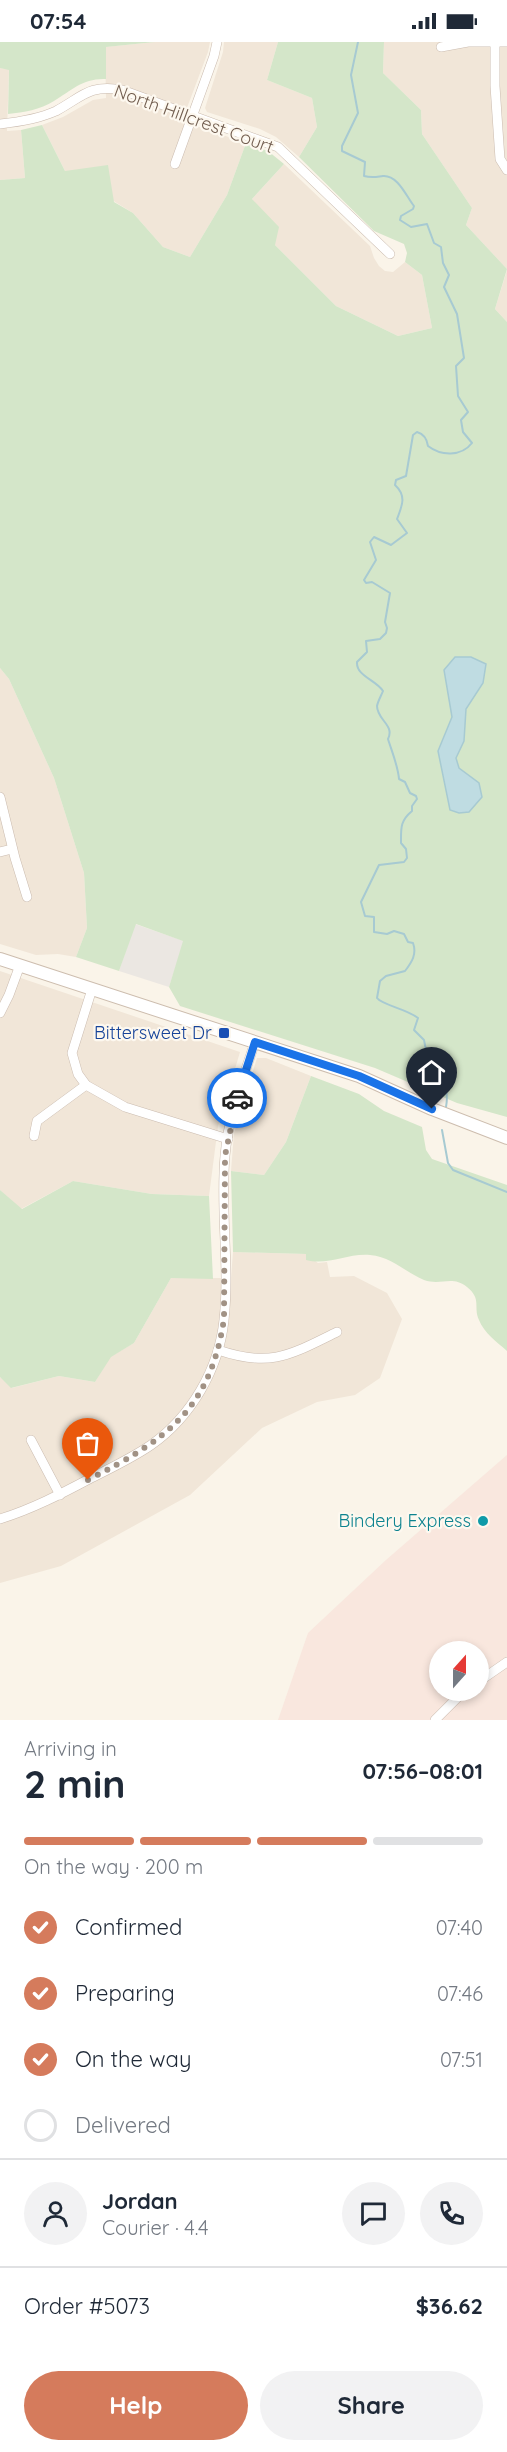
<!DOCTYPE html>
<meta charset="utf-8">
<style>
:root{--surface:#fff;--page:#f2f2f3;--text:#1f2937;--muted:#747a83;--line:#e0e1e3;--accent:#d57b5c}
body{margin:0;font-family:Quicksand,sans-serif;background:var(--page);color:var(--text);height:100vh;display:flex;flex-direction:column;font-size:22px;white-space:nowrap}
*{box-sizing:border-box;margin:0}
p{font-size:20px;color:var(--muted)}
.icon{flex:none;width:33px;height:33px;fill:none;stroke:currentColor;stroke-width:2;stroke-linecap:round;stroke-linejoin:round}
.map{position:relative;height:1678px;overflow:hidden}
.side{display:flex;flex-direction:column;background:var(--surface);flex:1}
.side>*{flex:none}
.needle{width:39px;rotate:21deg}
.buttons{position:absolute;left:429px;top:1599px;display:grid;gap:12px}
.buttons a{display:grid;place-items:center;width:60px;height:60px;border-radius:50%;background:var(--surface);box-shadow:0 3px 9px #0003;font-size:30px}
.pin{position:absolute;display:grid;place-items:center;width:51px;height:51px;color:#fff;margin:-62px -26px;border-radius:50% 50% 50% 0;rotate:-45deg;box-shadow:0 0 6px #0007}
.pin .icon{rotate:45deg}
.courier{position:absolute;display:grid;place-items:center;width:60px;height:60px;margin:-30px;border:4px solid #1a73e8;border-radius:50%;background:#fff;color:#222;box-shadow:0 2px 8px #0007}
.summary em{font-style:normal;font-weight:700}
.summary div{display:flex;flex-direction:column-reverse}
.summary{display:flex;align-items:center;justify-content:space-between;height:102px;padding:0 24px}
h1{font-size:39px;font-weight:700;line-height:45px}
.bar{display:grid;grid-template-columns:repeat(4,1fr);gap:9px 6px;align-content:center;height:72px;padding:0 24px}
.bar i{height:8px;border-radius:4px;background:var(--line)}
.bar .current{background:var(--accent)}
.bar p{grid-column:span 4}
.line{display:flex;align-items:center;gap:15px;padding:0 24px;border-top:2px solid var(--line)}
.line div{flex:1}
.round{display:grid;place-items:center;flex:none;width:63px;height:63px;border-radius:32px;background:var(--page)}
ol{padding:0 24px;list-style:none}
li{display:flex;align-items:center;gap:18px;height:66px}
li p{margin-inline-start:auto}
li .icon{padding:6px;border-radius:50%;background:var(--accent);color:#fff;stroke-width:4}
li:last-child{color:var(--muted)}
li i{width:33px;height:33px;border:3px solid var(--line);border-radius:50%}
.cta{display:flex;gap:12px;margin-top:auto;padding:12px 24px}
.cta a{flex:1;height:69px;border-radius:36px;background:var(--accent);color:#fff;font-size:24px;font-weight:700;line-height:69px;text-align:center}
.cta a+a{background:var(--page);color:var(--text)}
.status{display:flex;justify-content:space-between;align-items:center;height:42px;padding:0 30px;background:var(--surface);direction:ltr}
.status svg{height:16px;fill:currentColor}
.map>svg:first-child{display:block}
.residential{fill:#f1e6d8}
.commercial{fill:#f9e7de;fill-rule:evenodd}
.industrial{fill:#ebe7e2}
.green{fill:#d4e6c9;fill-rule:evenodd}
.water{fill:#bfdce2;stroke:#a7cad2;stroke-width:1.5}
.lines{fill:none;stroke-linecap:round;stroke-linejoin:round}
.stream{stroke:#a7cad2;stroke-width:2}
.minor-casing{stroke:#cbbcb0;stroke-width:10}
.secondary-casing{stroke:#cdbdae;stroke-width:14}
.minor{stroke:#fff;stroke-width:9}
.secondary{stroke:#fff;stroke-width:12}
.done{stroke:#a19285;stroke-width:6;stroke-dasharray:0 10.8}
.route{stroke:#1a73e8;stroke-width:8}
.transit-dot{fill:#1a4fb4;stroke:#fdf8ef;stroke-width:2}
.culture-dot{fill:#0f9aa8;stroke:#fdf8ef;stroke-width:2}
.labels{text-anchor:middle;stroke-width:4.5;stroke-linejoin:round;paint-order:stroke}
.street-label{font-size:18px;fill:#715d4f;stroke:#fdf8ef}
.transit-label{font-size:18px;fill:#164399;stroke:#fdf8ef;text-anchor:end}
.culture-label{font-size:18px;fill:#0d838f;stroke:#fdf8ef;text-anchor:end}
</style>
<div class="status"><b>07:54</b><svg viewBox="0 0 49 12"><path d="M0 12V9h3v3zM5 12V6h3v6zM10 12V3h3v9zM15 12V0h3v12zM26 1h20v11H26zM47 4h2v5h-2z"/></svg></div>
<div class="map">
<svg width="507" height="1678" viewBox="0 0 507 1678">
<rect width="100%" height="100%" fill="#faf4e9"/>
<g class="residential">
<polygon points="155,0 210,0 208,10 182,79 246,101 227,153 190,215 163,205 133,171 65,129 42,83 63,75 93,58 106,56 105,5"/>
<polygon points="224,0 278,0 267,38 312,56 317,85 299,115 276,95 260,87 207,70 205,66 223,10"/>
<polygon points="384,0 507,0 507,227 466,183 472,166 422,92 421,68 383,31"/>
<polygon points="0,26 9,27 7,89 21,88 25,136 0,138"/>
<polygon points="284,122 370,204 374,216 379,224 385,229 393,230 405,220 422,233 432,286 398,294 336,264 275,203 252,157"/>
<polygon points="507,228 507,280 495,267"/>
<polygon points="0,626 9,637 54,736 84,831 87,886 76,915 58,912 36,913 0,902"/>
<polygon points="0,929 240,1010 218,1084 209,1154 152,1152 73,1139 21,1167 0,1148"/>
<polygon points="257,1016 266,1016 311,1034 286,1100 264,1133 231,1129 234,1091"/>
<polygon points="233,1210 306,1212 318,1221 327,1220 330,1235 354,1234 387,1251 402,1277 380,1336 355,1353 317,1360 262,1386 190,1453 61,1524 0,1541 0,1335 12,1346 59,1334 95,1340 110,1315 134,1301 171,1236 231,1236"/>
</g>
<path class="commercial" d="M 507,1413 L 507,1678 L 278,1678 L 308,1591 L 386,1518 ZM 440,1610 L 478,1610 L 478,1648 L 440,1648 Z"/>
<polygon class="industrial" points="135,882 184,899 169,945 119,929"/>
<g class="green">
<path d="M 0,0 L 155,0 L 106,5 L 106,37 C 83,36 72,48 54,59 C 40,68 24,70 8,72 L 9,28 L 0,26 Z"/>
<path d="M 278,0 L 384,0 L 383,31 L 421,68 L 422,92 L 472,166 L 466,183 L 507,227 L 495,267 L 507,280 L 507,1075 L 457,1061 L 375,1026 L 180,964 L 169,945 L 183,899 L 136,882 L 119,929 L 76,915 L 87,886 L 84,831 L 54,736 L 9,637 L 0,626 L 0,138 L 25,136 L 21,88 L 42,83 L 65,129 L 108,123 L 114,160 L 133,171 L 163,205 L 190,215 L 227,153 L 246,101 L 268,109 L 284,122 L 252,157 L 279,185 L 275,203 L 336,264 L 398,294 L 432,286 L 422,233 L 405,220 L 407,211 L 404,202 L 374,189 L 299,115 L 317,85 L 312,56 L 267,38 ZM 483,641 L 466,667 L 464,699 L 456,716 L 459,726 L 479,741 L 482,755 L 443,729 L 438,709 L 452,675 Z"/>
<path d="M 311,1034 L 359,1052 L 384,1069 L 422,1085 L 426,1108 L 432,1117 L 507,1143 L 507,1309 C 497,1300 484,1291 479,1278 C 473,1265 482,1257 467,1245 C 452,1233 441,1244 424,1238 C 405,1230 392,1215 370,1213 C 347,1211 328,1224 306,1218 L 306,1212 L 233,1210 L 231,1129 L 264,1133 L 286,1100 Z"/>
<polygon points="73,1139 152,1152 209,1154 213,1237 171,1236 134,1301 111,1315 95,1340 59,1334 11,1346 0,1335 0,1148 22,1167"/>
</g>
<polygon class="water" points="455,615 471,615 486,622 483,641 466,667 464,699 456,716 459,726 479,741 482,755 469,770 459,771 450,768 438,709 452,675 444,628"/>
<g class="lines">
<g class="stream">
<path d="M 358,0 L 351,33 L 358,71 L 342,104 L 342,109 L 365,120 L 364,134 C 372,136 375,135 383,134 C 398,133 406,154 414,164 L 413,167 L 401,174 L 400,178 L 411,185 L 427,182 L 434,201 L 441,205 L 443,221 L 449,233 L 444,245 L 457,272 L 464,316 L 456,324 L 458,354 L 468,370 L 461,378 L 463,390 L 472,401 C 461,415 441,414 428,404 C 427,397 424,392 417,390 L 413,393 L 406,434 L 396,438 L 395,443 C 407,454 402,464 397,477 L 407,491 L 391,503 L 374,495 L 370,500 L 376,518 L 364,538 L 366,541 L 372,540 L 390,551 L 385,580 L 387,586 L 386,591 L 380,597 L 366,599 L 367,610 L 357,620 C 356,634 376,638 383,649 C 381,654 378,659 377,664 C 377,678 395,683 388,697 C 392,710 398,724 399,737 L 405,740 L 410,751 L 416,754 L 417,757 L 412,764 L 412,769 C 400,779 401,786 401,801 L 406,807 L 407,816 L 404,820 L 379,823 L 361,860 L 365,874 L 374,875 L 374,890 L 387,892 L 394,889 L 404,892 L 408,900 L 413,901 C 417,912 412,920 405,929 L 386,934 L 380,939 L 377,956 C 382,963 407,967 418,976 L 414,988 L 424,998 L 428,1018 C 444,1026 449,1049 446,1065"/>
<polyline points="442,1088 448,1121 453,1128 507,1150"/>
</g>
<g class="minor-casing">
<g id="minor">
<polyline points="495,1 495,44 500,117 507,128"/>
<polyline points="441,5 468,0 507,0"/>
<path d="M 0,82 C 19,80 38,77 56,69 C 82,55 89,42 122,48 L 278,105 L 390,212"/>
<polyline points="175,122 214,14 217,0"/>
<polyline points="0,755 15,816 27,855"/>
<polyline points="0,810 12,807"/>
<polyline points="92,947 72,1011 78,1032 86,1043 125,1065 228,1097"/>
<polyline points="0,971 9,953 20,923"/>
<polyline points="34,1094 37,1079 86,1043"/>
<path d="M 218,1308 C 271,1326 290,1313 337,1290"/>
<polyline points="31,1398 60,1453"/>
<path d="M 0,1477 C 32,1467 61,1452 91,1436 C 111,1426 132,1416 151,1403 C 191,1375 219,1327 224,1278 C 230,1223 220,1168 225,1114 C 228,1075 243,1037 255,1000"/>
<polyline points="478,1640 507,1620"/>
<polyline points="435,1678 465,1648"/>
</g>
</g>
<g class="secondary-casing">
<polyline id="secondary" points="0,917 359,1034 432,1067 507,1096"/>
</g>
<use href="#minor" class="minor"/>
<use href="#secondary" class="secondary"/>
</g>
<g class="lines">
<path class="done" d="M 88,1438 C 165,1398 210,1369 224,1277 L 225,1114 L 237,1056"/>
<polyline class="route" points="237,1056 255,1000 359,1034 432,1067"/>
</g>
<rect class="transit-dot" x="218" y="985" width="12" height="12" rx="3"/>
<circle class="culture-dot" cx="483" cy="1479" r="6"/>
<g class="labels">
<g class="street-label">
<text transform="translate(194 77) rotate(20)" y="6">North Hillcrest Court</text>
</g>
<g class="transit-label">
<text x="212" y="997">Bittersweet Dr</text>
</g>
<g class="culture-label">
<text x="471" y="1485">Bindery Express</text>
</g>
</g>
</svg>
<div class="buttons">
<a><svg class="needle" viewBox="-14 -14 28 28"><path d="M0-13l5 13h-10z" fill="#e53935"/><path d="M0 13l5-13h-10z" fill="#747a83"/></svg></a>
</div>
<div class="pin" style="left:88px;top:1438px;background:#ea580c"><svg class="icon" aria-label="bag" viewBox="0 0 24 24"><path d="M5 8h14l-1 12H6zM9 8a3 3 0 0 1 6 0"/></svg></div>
<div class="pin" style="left:432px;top:1067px;background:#1f2937"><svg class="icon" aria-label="home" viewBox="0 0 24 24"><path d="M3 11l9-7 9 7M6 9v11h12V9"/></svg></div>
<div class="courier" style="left:237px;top:1056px"><svg class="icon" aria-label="car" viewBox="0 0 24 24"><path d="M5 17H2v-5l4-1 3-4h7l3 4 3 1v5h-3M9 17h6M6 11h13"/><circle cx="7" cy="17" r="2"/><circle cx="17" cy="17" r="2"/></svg></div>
</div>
<section class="side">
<div class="summary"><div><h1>2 min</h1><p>Arriving in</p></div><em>07:56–08:01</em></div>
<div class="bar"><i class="current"></i><i class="current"></i><i class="current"></i><i></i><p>On the way · 200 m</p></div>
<ol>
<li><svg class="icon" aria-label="check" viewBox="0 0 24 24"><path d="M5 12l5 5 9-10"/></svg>Confirmed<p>07:40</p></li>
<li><svg class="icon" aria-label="check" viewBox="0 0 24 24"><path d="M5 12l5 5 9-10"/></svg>Preparing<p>07:46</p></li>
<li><svg class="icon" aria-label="check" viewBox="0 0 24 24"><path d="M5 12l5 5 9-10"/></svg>On the way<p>07:51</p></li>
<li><i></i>Delivered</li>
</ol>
<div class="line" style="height:108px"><a class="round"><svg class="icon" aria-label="person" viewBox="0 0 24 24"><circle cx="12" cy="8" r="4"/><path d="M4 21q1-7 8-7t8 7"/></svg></a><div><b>Jordan</b><p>Courier · 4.4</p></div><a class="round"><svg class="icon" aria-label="chat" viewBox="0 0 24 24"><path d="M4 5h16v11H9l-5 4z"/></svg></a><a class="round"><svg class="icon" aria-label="phone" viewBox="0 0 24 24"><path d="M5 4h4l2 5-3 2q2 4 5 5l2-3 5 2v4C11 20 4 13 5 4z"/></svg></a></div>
<div class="line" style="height:78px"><div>Order #5073</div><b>$36.62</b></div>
<div class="cta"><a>Help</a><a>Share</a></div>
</section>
